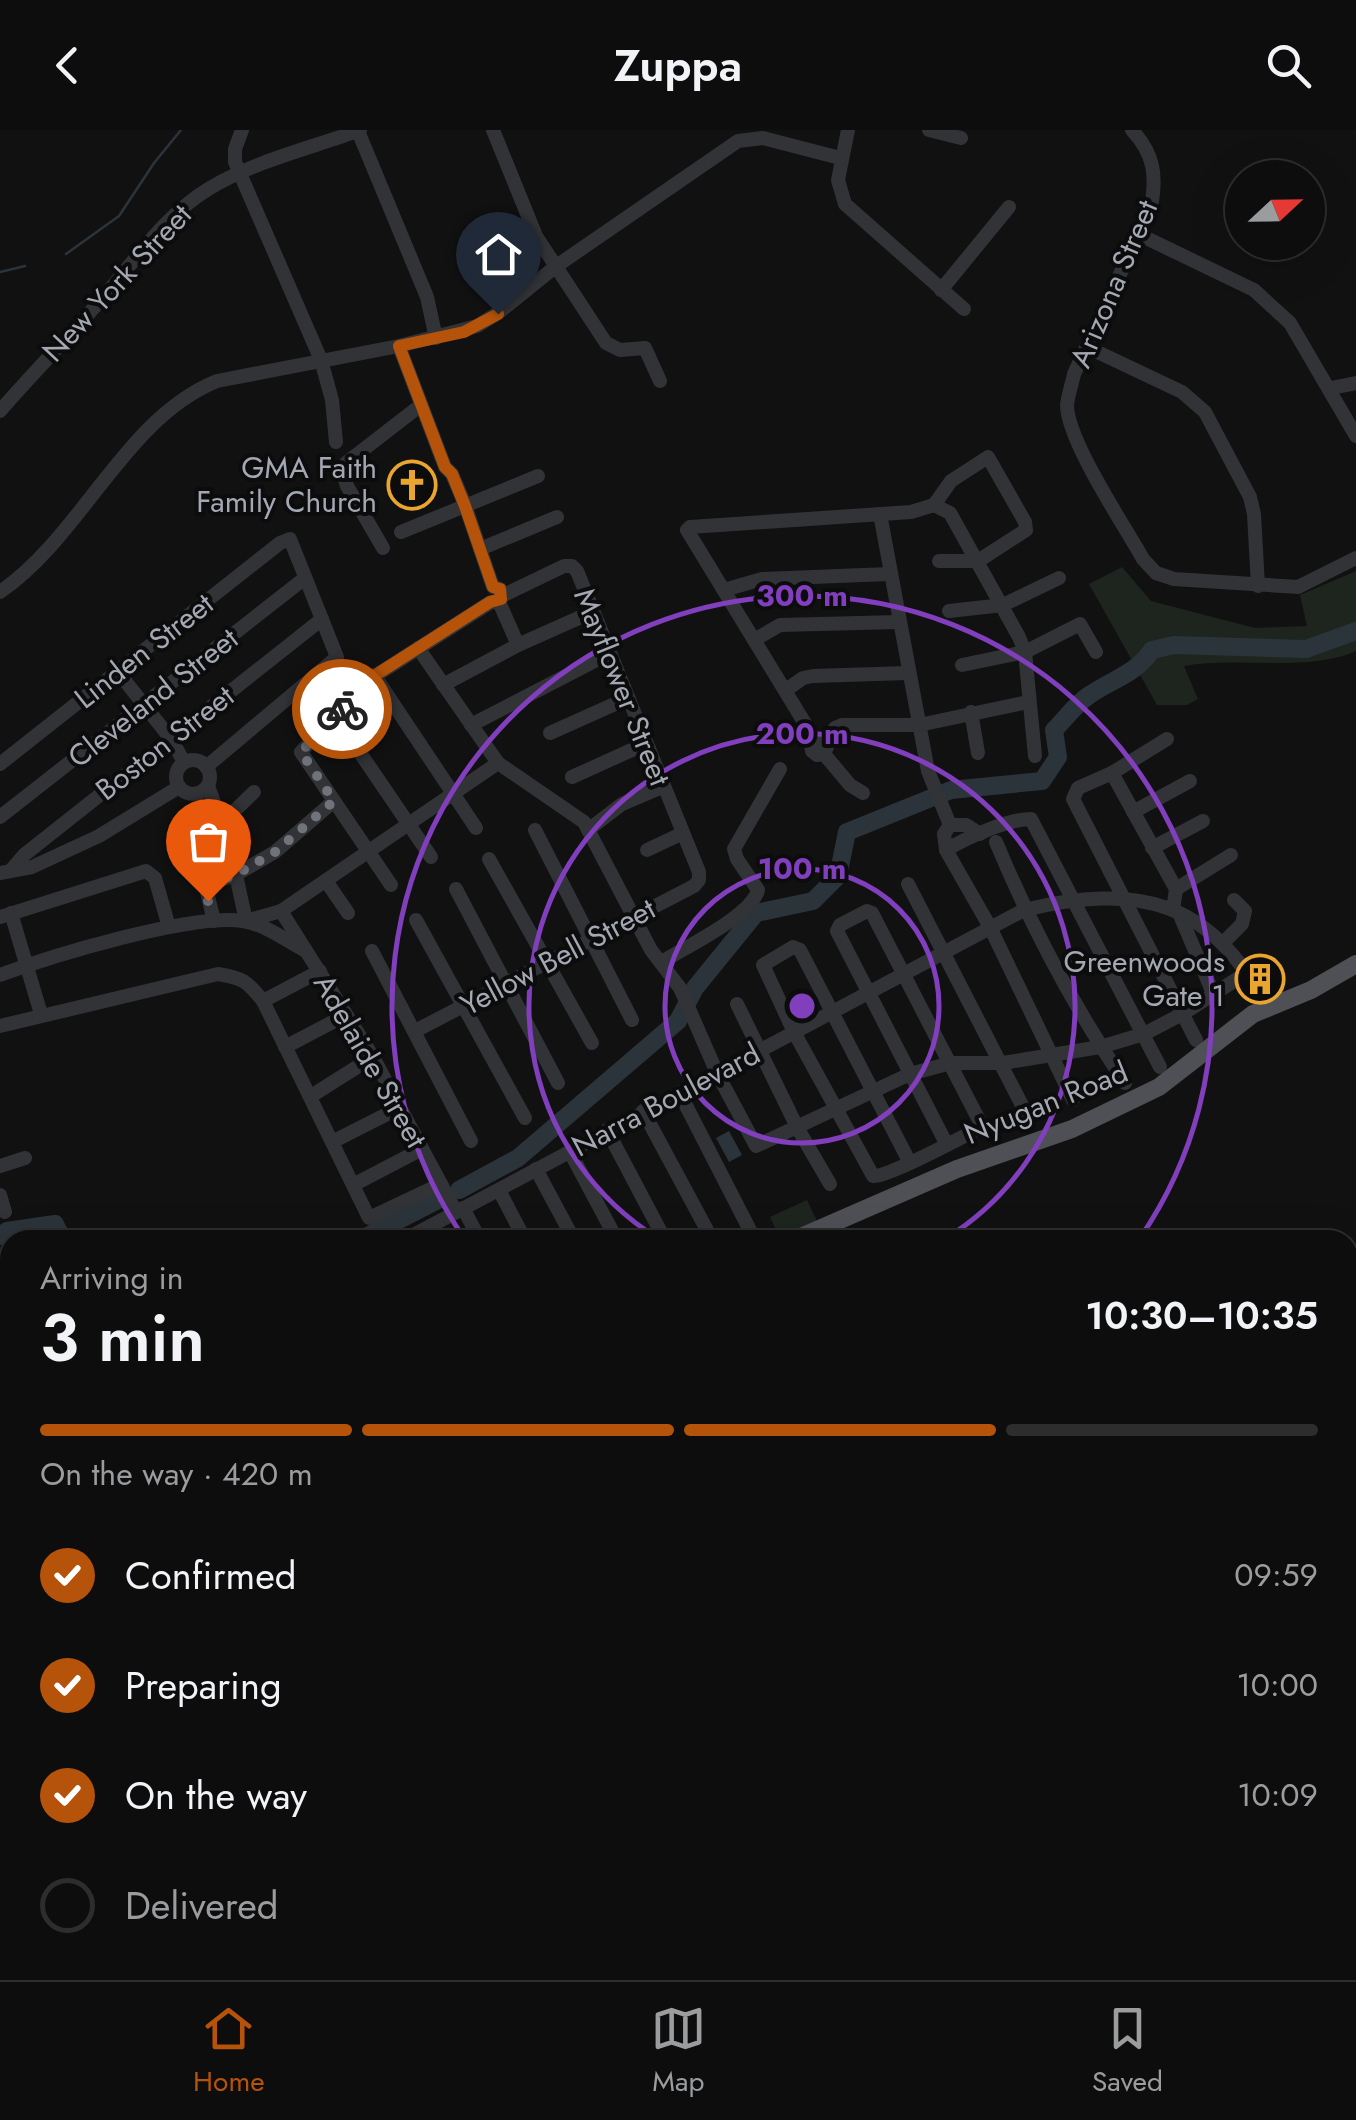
<!DOCTYPE html>
<meta charset="utf-8">
<style>
:root{--surface:#0d0d0e;--page:#1b1b1c;--text:#f1f3f6;--muted:#9a9c9e;--line:#2d2d2e;--accent:#b45309}
body{margin:0;font-family:Jost,sans-serif;background:var(--page);color:var(--text);height:100vh;display:flex;flex-direction:column;font-size:38px;white-space:nowrap}
*{box-sizing:border-box;margin:0}
p{font-size:32px;color:var(--muted)}
.icon{flex:none;width:55px;height:55px;fill:none;stroke:currentColor;stroke-width:2;stroke-linecap:round;stroke-linejoin:round}
.map{position:relative;flex:1;overflow:hidden}
.panel{position:absolute;left:0px;top:1100px;width:1358px;height:750px;display:flex;flex-direction:column;background:var(--surface);border-radius:30px 30px 0 0;box-shadow:0 10px 40px #0002,0 0 0 2px var(--line)}
.panel>*{flex:none}
.needle{width:65px;rotate:68deg}
.fabs{position:absolute;left:1225px;top:30px;display:grid;gap:20px}
.fabs a{display:grid;place-items:center;width:100px;height:100px;border-radius:50%;background:var(--surface);box-shadow:0 10px 40px #0002,0 0 0 2px var(--line);font-size:50px}
.pin{position:absolute;display:grid;place-items:center;width:85px;height:85px;color:#fff;margin:-102px -42px;border-radius:50% 50% 50% 0;rotate:-45deg;box-shadow:0 0 10px #0007}
.pin .icon{rotate:45deg}
.courier{position:absolute;display:grid;place-items:center;width:100px;height:100px;margin:-50px;border:8px solid #b45309;border-radius:50%;background:#fff;color:#222;box-shadow:0 2px 12px #0007}
.summary em{font-style:normal;font-weight:600}
.summary div{display:flex;flex-direction:column-reverse}
.summary{display:flex;align-items:center;justify-content:space-between;height:170px;padding:0 40px}
h1{font-size:65px;font-weight:600;line-height:75px}
.bar{display:grid;grid-template-columns:repeat(4,1fr);gap:15px 10px;align-content:center;height:120px;padding:0 40px}
.bar i{height:12px;border-radius:8px;background:var(--line)}
.bar .on{background:var(--accent)}
.bar p{grid-column:span 4}
ol{padding:0 40px;list-style:none}
li{display:flex;align-items:center;gap:30px;height:110px}
li p{margin-inline-start:auto}
li .icon{padding:10px;border-radius:50%;background:var(--accent);color:#fff;stroke-width:4}
li:last-child{color:var(--muted)}
li i{width:55px;height:55px;border:5px solid var(--line);border-radius:50%}
header{display:flex;justify-content:space-between;align-items:center;height:130px;padding:0 40px;background:var(--surface);font-size:45px;font-weight:600}
.tab-bar{display:flex;justify-content:space-around;align-items:center;height:140px;border-top:2px solid var(--line);background:var(--surface);font-size:28px;color:var(--muted)}
.tab-bar a{display:grid;justify-items:center;gap:5px}
.tab-bar .on{color:var(--accent)}
.map>svg:first-child{display:block}
.green{fill:#1d251e}
.water{fill:#2b343a}
.lines{fill:none;stroke-linecap:round;stroke-linejoin:round}
.stream{stroke:#2b343a;stroke-width:2.5}
.river{stroke:#2b343a;stroke-width:18}
.minor{stroke:#323337;stroke-width:14}
.major{stroke:#4e5056;stroke-width:18}
.done{stroke:#70737a;stroke-width:10;stroke-dasharray:0 18}
.route{stroke:#b45309;stroke-width:12}
.ring{fill:none;stroke:#813fbd;stroke-width:5}
.labels{text-anchor:middle;stroke-width:8;stroke-linejoin:round;paint-order:stroke}
.street-label{font-size:30px;fill:#a3a8b2;stroke:#0c0c0d}
.poi-label{font-size:30px;fill:#a3a8b2;stroke:#0c0c0d;text-anchor:end}
.centre{fill:#813fbd;stroke:#0c0c0d;stroke-width:5}
.ring-label{font-size:30px;text-anchor:middle;font-weight:bold;fill:#813fbd;stroke:#0c0c0d;stroke-width:8;stroke-linejoin:round;paint-order:stroke}
</style>
<header><svg class="icon" aria-label="back" viewBox="0 0 24 24"><path d="M15 5l-7 7 7 7"/></svg>Zuppa<svg class="icon" aria-label="search" viewBox="0 0 24 24"><circle cx="10" cy="10" r="6"/><path d="M15 15l6 6"/></svg></header>
<div class="map">
<svg width="1356" height="1850" viewBox="0 0 1356 1850">
<rect width="100%" height="100%" fill="#111112"/>
<g class="green">
<path d="M 1122,437 L 1151,471 L 1255,498 L 1307,496 L 1300,465 L 1356,441 L 1356,521 C 1306,543 1238,526 1184,536 L 1198,569 L 1187,575 L 1157,575 L 1089,454 Z"/>
<polygon points="807,1070 817,1091 780,1108 770,1087"/>
</g>
<polygon class="water" points="729,1001 742,1025 729,1032 716,1008"/>
<g class="lines">
<g class="stream">
<polyline points="66,124 119,86 154,33 181,0"/>
<polyline points="0,142 25,136"/>
</g>
<g class="river">
<path d="M 459,1060 L 518,1028 L 678,891 L 695,858 L 756,783 L 813,771 L 838,746 L 847,702 L 951,660 L 1042,651 L 1058,627 L 1054,600 C 1065,589 1075,575 1088,566 C 1112,549 1135,545 1152,520 L 1174,515 L 1306,519 L 1356,501"/>
<polyline points="0,1106 7,1101 55,1094 63,1110"/>
<polyline points="360,1110 436,1071"/>
<polyline points="1348,1273 1356,1279"/>
<polyline points="712,1840 713,1850"/>
</g>
<g class="minor">
<polyline points="242,0 235,19 235,32 321,230 332,270 336,312"/>
<polyline points="493,0 536,106 606,213 620,220 645,218 660,251"/>
<polyline points="848,0 838,50 845,74 964,179"/>
<polyline points="929,0 961,8"/>
<path d="M 1132,0 C 1154,24 1157,45 1151,77 L 1074,244 C 1072,254 1068,265 1067,275 C 1067,310 1124,395 1143,429 L 1156,443 L 1174,449 L 1298,457 L 1356,428"/>
<polyline points="358,1 427,167 436,208"/>
<polyline points="1138,104 1254,160 1290,193 1356,306"/>
<polyline points="941,160 1009,77"/>
<polyline points="1087,217 1182,262 1205,282 1250,367 1254,384 1258,456"/>
<polyline points="1331,258 1356,253"/>
<path d="M 0,281 C 32,244 66,210 98,173 C 134,133 163,86 210,58 C 255,31 311,18 360,0"/>
<polyline points="934,375 950,383 1019,507 1025,522 1035,626"/>
<polyline points="934,375 951,351 988,327 1025,392 1026,400 978,431 939,431"/>
<polyline points="880,384 928,641 950,695 944,704 946,720 990,797 1073,970"/>
<polyline points="401,402 538,346"/>
<polyline points="383,418 347,356 342,341 346,333 421,275"/>
<polyline points="480,419 557,387"/>
<polyline points="724,460 762,449 889,444"/>
<path d="M 0,462 C 82,406 125,288 217,251 L 399,216 L 477,196 L 498,183 L 555,137 L 738,11 L 763,8 L 840,28"/>
<polyline points="499,472 518,515"/>
<polyline points="949,481 1003,475 1059,448"/>
<polyline points="754,510 780,495 898,492"/>
<polyline points="418,518 498,633 584,692 651,820 680,858 717,943 756,1016 910,944 951,933 1003,933 1100,917 1144,904 1184,883 1259,835 1280,872"/>
<polyline points="962,535 1025,522 1080,494 1096,522"/>
<polyline points="118,542 171,609 184,632"/>
<polyline points="374,545 476,698"/>
<polyline points="443,555 518,515 592,482"/>
<polyline points="786,560 803,548 813,546 908,543"/>
<polyline points="971,582 978,623"/>
<polyline points="335,586 431,727"/>
<polyline points="471,595 608,524"/>
<polyline points="550,603 626,569"/>
<polyline points="1167,609 1112,643 1078,658 1073,669 1196,910"/>
<polyline points="815,610 687,400 690,397 911,382 934,375"/>
<polyline points="826,613 815,610 811,615 812,621 817,625 824,624 835,598 842,595 919,595 1028,572"/>
<polyline points="824,624 850,655 863,663"/>
<circle cx="193" cy="647" r="17"/>
<polyline points="0,634 280,413 290,409 337,527 206,637"/>
<polyline points="1112,643 1176,759 1173,780"/>
<polyline points="572,647 645,614"/>
<polyline points="208,656 229,713 246,791"/>
<polyline points="1133,682 1190,651"/>
<polyline points="0,687 305,448"/>
<polyline points="223,692 254,662"/>
<polyline points="950,695 966,695 980,704"/>
<polyline points="535,700 632,890"/>
<polyline points="588,700 622,674 662,657"/>
<path d="M 996,712 C 1031,796 1074,877 1125,953"/>
<polyline points="1152,718 1203,691"/>
<polyline points="647,720 681,704"/>
<path d="M 946,720 C 966,708 1008,689 1031,689 L 1160,937"/>
<polyline points="489,729 592,913"/>
<polyline points="12,739 24,725 322,489"/>
<polyline points="0,743 32,737 99,706 179,657"/>
<polyline points="326,751 348,783"/>
<polyline points="908,754 1026,983"/>
<polyline points="391,755 301,622 367,551 491,472 499,472 502,466 500,459 493,457 465,375 452,344 445,337 399,216"/>
<polyline points="456,759 558,953"/>
<polyline points="1176,759 1231,725"/>
<polyline points="281,781 373,927 456,1082"/>
<polyline points="11,783 41,884"/>
<polyline points="1179,783 1213,863"/>
<polyline points="0,787 146,741 155,748 169,797"/>
<polyline points="416,790 525,988"/>
<polyline points="214,791 207,762 210,754 235,745 275,722 334,671"/>
<polyline points="246,791 281,781 498,633"/>
<polyline points="1223,813 1242,794 1245,781 1234,770"/>
<polyline points="372,821 471,1011"/>
<path d="M 665,830 C 688,816 752,785 758,760 L 737,729 L 734,719 L 780,639"/>
<path d="M 0,845 C 51,826 192,783 243,791 C 264,794 287,811 306,821"/>
<polyline points="263,871 320,841"/>
<polyline points="737,874 798,999 830,1054"/>
<path d="M 0,896 L 218,844 C 243,848 247,851 263,871 L 369,1088 L 441,1054"/>
<polyline points="415,901 694,756 699,750 699,742 577,441 572,436 564,436 502,466"/>
<polyline points="285,917 346,885"/>
<polyline points="679,962 755,1110"/>
<polyline points="311,966 373,927"/>
<polyline points="643,981 707,1100 706,1110"/>
<polyline points="607,1000 665,1110"/>
<polyline points="332,1012 399,978"/>
<polyline points="570,1022 617,1110"/>
<path d="M 909,1031 L 800,820 L 793,817 L 763,835 L 794,902 L 873,1046 C 888,1047 960,1008 978,999 L 980,992 L 872,783 L 867,781 L 840,795 L 837,801 L 947,1015"/>
<polyline points="0,1036 25,1028"/>
<polyline points="536,1039 574,1110"/>
<polyline points="353,1055 420,1020"/>
<polyline points="499,1060 525,1110"/>
<polyline points="0,1065 5,1082"/>
<polyline points="463,1078 480,1110"/>
<path d="M 404,1110 L 1024,780 C 1137,753 1211,769 1267,877"/>
<polyline points="0,1177 10,1174"/>
<polyline points="0,1187 9,1233"/>
<polyline points="0,1311 3,1323 0,1329"/>
<polyline points="1348,1362 1356,1369"/>
<polyline points="0,1372 10,1372"/>
<polyline points="1348,1411 1356,1418"/>
<polyline points="1348,1519 1356,1520"/>
<polyline points="1348,1562 1356,1563"/>
<polyline points="1348,1611 1356,1612"/>
<polyline points="1348,1659 1356,1660"/>
<polyline points="1348,1698 1356,1699"/>
<polyline points="1348,1737 1356,1737"/>
<polyline points="1348,1769 1356,1769"/>
<polyline points="1348,1832 1356,1832"/>
<polyline points="1077,1840 1078,1850"/>
<polyline points="1254,1840 1254,1850"/>
<polyline points="822,1850 822,1840"/>
<polyline points="861,1850 861,1840"/>
<polyline points="899,1850 900,1840"/>
<polyline points="1027,1850 1027,1840"/>
<polyline points="1126,1850 1126,1840"/>
<polyline points="1164,1850 1164,1840"/>
<polyline points="1203,1850 1203,1840"/>
<polyline points="1323,1850 1323,1840"/>
</g>
<g class="major">
<polyline points="794,1110 957,1039 1072,999 1159,957 1253,884 1311,860 1356,834"/>
<polyline points="0,1409 10,1404"/>
</g>
</g>
<g class="lines">
<polyline class="done" points="208,771 210,754 235,745 275,722 334,671 301,622 342,579"/>
<polyline class="route" points="342,579 374,546 490,472 501,469 500,459 493,457 465,376 452,344 445,337 399,216 464,202 498,184"/>
</g>
<g class="ring">
<circle cx="802" cy="876" r="137"/>
<path d="M659 1109A273 273 0 1 1 945 1109"/>
<path d="M464 1108A410 410 0 1 1 1140 1108"/>
</g>
<defs>
<g id="church-ring" transform="scale(2.5)"><circle r="9.5" fill="#0c0c0d" stroke="#eaa531" stroke-width="1.5"/><path d="M-1.2-6h2.4v3.5h3.3v2.4h-3.3V6h-2.4V-.1h-3.3v-2.4h3.3Z" fill="#eaa531"/></g>
<g id="building-ring" transform="scale(2.5)"><circle r="9.5" fill="#0c0c0d" stroke="#eaa531" stroke-width="1.5"/><path d="M-4-6H4V6H1V3H-1V6H-4ZM-2.5-4.3h1.7v1.8h-1.7ZM.8-4.3h1.7v1.8H.8ZM-2.5-1h1.7V.8h-1.7ZM.8-1h1.7V.8H.8Z" fill="#eaa531"/></g>
</defs>
<g fill-rule="evenodd">
<use href="#church-ring" x="412" y="355"/>
<use href="#building-ring" x="1260" y="849"/>
</g>
<g class="labels">
<g class="street-label">
<text transform="translate(117 153) rotate(-47)" y="10">New York Street</text>
<text transform="translate(1114 154) rotate(-67)" y="10">Arizona Street</text>
<text transform="translate(144 521) rotate(-38)" y="10">Linden Street</text>
<text transform="translate(622 557) rotate(68)" y="10">Mayflower Street</text>
<text transform="translate(153 568) rotate(-38)" y="10">Cleveland Street</text>
<text transform="translate(165 613) rotate(-38)" y="10">Boston Street</text>
<text transform="translate(558 827) rotate(-28)" y="10">Yellow Bell Street</text>
<text transform="translate(370 931) rotate(60)" y="10">Adelaide Street</text>
<text transform="translate(666 970) rotate(-28)" y="10">Narra Boulevard</text>
<text transform="translate(1046 973) rotate(-22)" y="10">Nyugan Road</text>
</g>
<g class="poi-label">
<text x="377" y="348">GMA Faith<tspan x="377" dy="34">Family Church</tspan></text>
<text x="1225" y="842">Greenwoods<tspan x="1225" dy="34">Gate 1</tspan></text>
</g>
</g>
<circle cx="802" cy="876" r="15" class="centre"/>
<g class="ring-label">
<text x="802" y="476">300 m</text>
<text x="802" y="614">200 m</text>
<text x="802" y="749">100 m</text>
</g>
</svg>
<div class="fabs">
<a><svg class="needle" viewBox="-14 -14 28 28"><path d="M0-13l5 13h-10z" fill="#e53935"/><path d="M0 13l5-13h-10z" fill="#9a9c9e"/></svg></a>
</div>
<div class="pin" style="left:208px;top:771px;background:#ea580c"><svg class="icon" aria-label="bag" viewBox="0 0 24 24"><path d="M5 8h14l-1 12H6zM9 8a3 3 0 0 1 6 0"/></svg></div>
<div class="pin" style="left:498px;top:184px;background:#1f2937"><svg class="icon" aria-label="home" viewBox="0 0 24 24"><path d="M3 11l9-7 9 7M6 9v11h12V9"/></svg></div>
<div class="courier" style="left:342px;top:579px"><svg class="icon" aria-label="bike" viewBox="0 0 24 24"><circle cx="6" cy="16" r="4"/><circle cx="18" cy="16" r="4"/><path d="M6 16l4-8h5l3 8M10 8l3 8H6M13 5h3"/></svg></div>
<section class="panel">
<div class="summary"><div><h1>3 min</h1><p>Arriving in</p></div><em>10:30–10:35</em></div>
<div class="bar"><i class="on"></i><i class="on"></i><i class="on"></i><i></i><p>On the way · 420 m</p></div>
<ol>
<li><svg class="icon" aria-label="check" viewBox="0 0 24 24"><path d="M5 12l5 5 9-10"/></svg>Confirmed<p>09:59</p></li>
<li><svg class="icon" aria-label="check" viewBox="0 0 24 24"><path d="M5 12l5 5 9-10"/></svg>Preparing<p>10:00</p></li>
<li><svg class="icon" aria-label="check" viewBox="0 0 24 24"><path d="M5 12l5 5 9-10"/></svg>On the way<p>10:09</p></li>
<li><i></i>Delivered</li>
</ol>
</section>
</div>
<nav class="tab-bar">
<a class="on"><svg class="icon" aria-label="home" viewBox="0 0 24 24"><path d="M3 11l9-7 9 7M6 9v11h12V9"/></svg>Home</a>
<a><svg class="icon" aria-label="map" viewBox="0 0 24 24"><path d="M3 6l6-2 6 2 6-2v14l-6 2-6-2-6 2zM9 4v14M15 6v14"/></svg>Map</a>
<a><svg class="icon" aria-label="saved" viewBox="0 0 24 24"><path d="M7 4h10v16l-5-4-5 4z"/></svg>Saved</a>
</nav>
